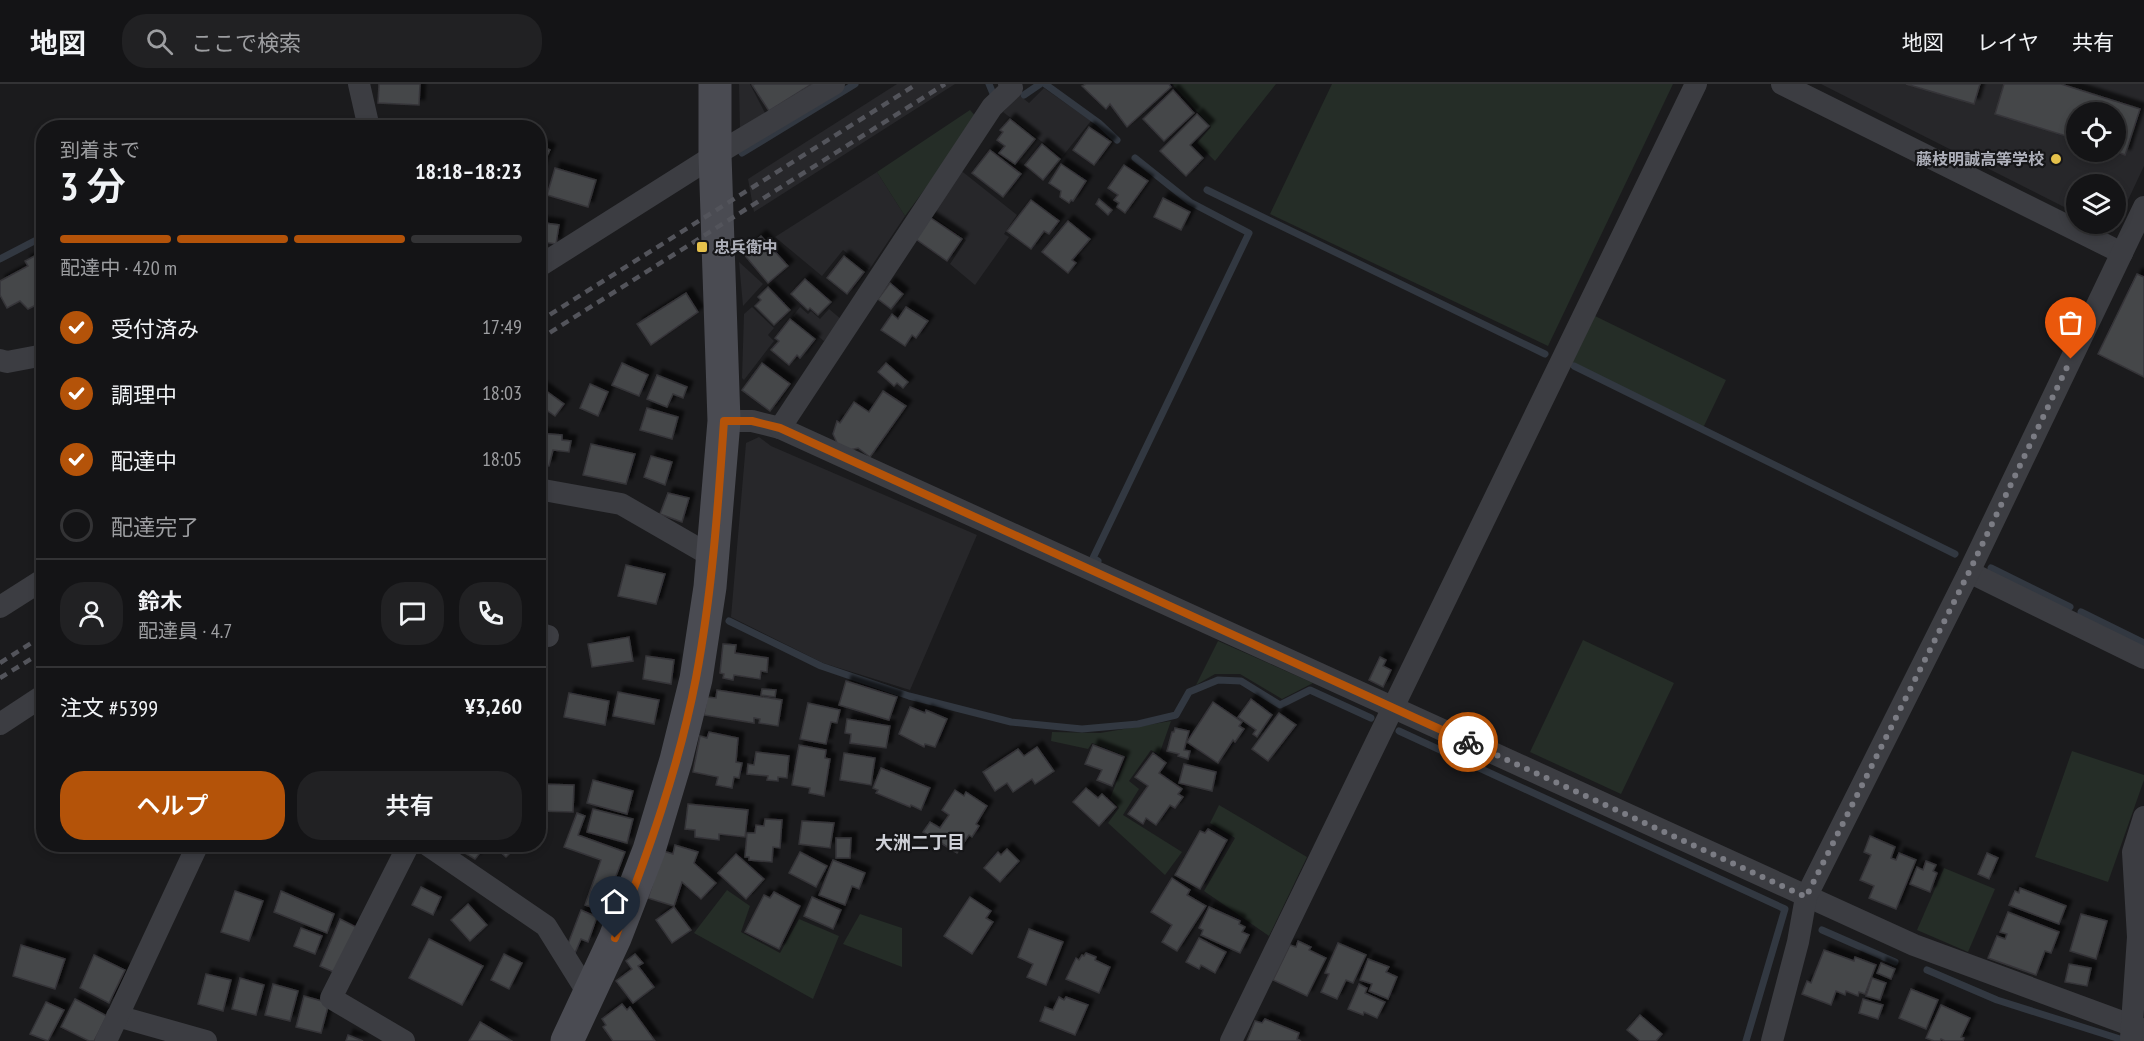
<!DOCTYPE html>
<html lang="ja">
<meta charset="utf-8">
<style>
:root{--surface:#141416;--page:#212123;--text:#f1f3f6;--muted:#9d9ea1;--line:#333335;--accent:#b45309}
body{margin:0;font-family:"PT Sans Narrow","Noto Sans JP",sans-serif;background:var(--page);color:var(--text);height:100vh;display:flex;flex-direction:column;font-size:22px;white-space:nowrap}
*{box-sizing:border-box;margin:0}
p{font-size:20px;color:var(--muted)}
.icon{flex:none;width:33px;height:33px;fill:none;stroke:currentColor;stroke-width:2;stroke-linecap:round;stroke-linejoin:round}
.map{position:relative;flex:1;overflow:hidden}
.drawer{position:absolute;left:36px;top:36px;width:510px;height:732px;display:flex;flex-direction:column;background:var(--surface);border-radius:24px;box-shadow:0 3px 9px #0003,0 0 0 2px var(--line)}
.drawer>*{flex:none}
.fabs{position:absolute;left:2066px;top:18px;display:grid;gap:12px}
.fabs a{display:grid;place-items:center;width:60px;height:60px;border-radius:50%;background:var(--surface);box-shadow:0 3px 9px #0003,0 0 0 2px var(--line);font-size:30px}
.pin{position:absolute;display:grid;place-items:center;width:51px;height:51px;color:#fff;margin:-62px -26px;border-radius:50% 50% 50% 0;rotate:-45deg;box-shadow:0 0 6px #0007}
.pin .icon{rotate:45deg}
.courier{position:absolute;display:grid;place-items:center;width:60px;height:60px;margin:-30px;border:4px solid #b45309;border-radius:50%;background:#fff;color:#222;box-shadow:0 2px 8px #0007}
.overview em{font-style:normal;font-weight:600}
.overview div{display:flex;flex-direction:column-reverse}
.overview{display:flex;align-items:center;justify-content:space-between;height:102px;padding:0 24px}
h1{font-size:39px;font-weight:600;line-height:45px}
.bar{display:grid;grid-template-columns:repeat(4,1fr);gap:9px 6px;align-content:center;height:72px;padding:0 24px}
.bar i{height:8px;border-radius:4px;background:var(--line)}
.bar .current{background:var(--accent)}
.bar p{grid-column:span 4}
.line{display:flex;align-items:center;gap:15px;padding:0 24px;border-top:2px solid var(--line)}
.line div{flex:1}
.round{display:grid;place-items:center;flex:none;width:63px;height:63px;border-radius:24px;background:var(--page)}
ol{padding:0 24px;list-style:none}
li{display:flex;align-items:center;gap:18px;height:66px}
li p{margin-inline-start:auto}
li .icon{padding:6px;border-radius:50%;background:var(--accent);color:#fff;stroke-width:4}
li:last-child{color:var(--muted)}
li i{width:33px;height:33px;border:3px solid var(--line);border-radius:50%}
.action{display:flex;gap:12px;margin-top:auto;padding:12px 24px}
.action a{flex:1;height:69px;border-radius:24px;background:var(--accent);color:#fff;font-size:24px;font-weight:600;line-height:69px;text-align:center}
.action a+a{background:var(--page);color:var(--text)}
header{display:flex;align-items:center;gap:36px;box-sizing:border-box;height:84px;padding:0 30px;background:var(--surface);border-bottom:2px solid var(--line)}
header strong{font-size:28px}
nav{display:flex;gap:33px;margin-inline-start:auto;font-size:21px}
.search{width:420px;height:54px;background:var(--page);display:flex;align-items:center;gap:15px;box-sizing:border-box;padding:0 21px;border-radius:24px;color:var(--muted);font-size:22px}
.map>svg:first-child{display:block}
.built{fill:#27272a;fill-rule:evenodd}
.green{fill:#252d27}
.lines{fill:none;stroke-linecap:round;stroke-linejoin:round}
.stream{stroke:#323841;stroke-width:7}
.building{fill:#45464a;stroke:#363539;stroke-width:1.5;filter:url(#shadow)}
.minor{stroke:#3c3d42;stroke-width:22}
.secondary{stroke:#4a4b52;stroke-width:33}
.rail{stroke:#53545b;stroke-width:4.5;stroke-dasharray:8 6;stroke-linecap:butt}
.done{stroke:#7b7c84;stroke-width:6;stroke-dasharray:0 10.8}
.route{stroke:#b45309;stroke-width:8}
.poi-dot{fill:#e5c14b;stroke:#161618;stroke-width:2}
.labels{text-anchor:middle;stroke-width:4.5;stroke-linejoin:round;paint-order:stroke}
.poi-label{font-size:16px;font-weight:bold;fill:#afb1bb;stroke:#161618;text-anchor:end}
.neighbourhood-label{font-size:18px;font-weight:bold;fill:#cfd1d8;stroke:#161618}
</style>
<header>
<strong>地図</strong>
<div class="search"><svg class="icon" aria-label="search" viewBox="0 0 24 24"><circle cx="10" cy="10" r="6"/><path d="M15 15l6 6"/></svg>ここで検索</div>
<nav><a>地図</a><a>レイヤ</a><a>共有</a></nav>
</header>
<div class="map">
<svg width="2144" height="957" viewBox="0 0 2144 957">
<defs>
<filter id="shadow"><feDropShadow dx="5.5" dy="-5.5" stdDeviation="1.5" flood-color="#0009"/></filter>
</defs>
<rect width="100%" height="100%" fill="#1b1b1d"/>
<g class="built">
<polygon points="739,0 750,0 765,29 740,46"/>
<polygon points="897,0 955,0 754,128 748,95"/>
<path d="M 1821,0 L 2144,0 L 2144,82 L 2113,148 L 2097,140 L 2115,140 L 2115,100 L 2076,100 L 2076,129 ZM 2076,28 L 2115,28 L 2115,68 L 2076,68 Z"/>
<polygon points="1044,4 1091,37 1062,73 1003,28 1019,11 1029,19"/>
<polygon points="959,85 1017,131 1004,150 1009,153 975,201 950,180 966,156 929,130"/>
<polygon points="877,88 905,132 869,186 843,166 822,192 775,153"/>
<polygon points="739,178 763,200 743,222"/>
<polygon points="752,223 774,244 768,251 774,257 744,296 742,294 744,230"/>
<polygon points="800,223 808,230 811,227 820,235 829,225 842,236 824,257 793,232"/>
<polygon points="759,353 771,362 977,451 910,606 823,579 731,533 746,359"/>
</g>
<g class="green">
<polygon points="1172,0 1276,0 1215,77 1197,59 1211,43"/>
<polygon points="1332,0 1673,0 1548,262 1270,130"/>
<polygon points="970,26 977,34 905,132 877,88"/>
<polygon points="1595,232 1726,296 1703,344 1572,279"/>
<polygon points="1583,556 1674,599 1621,710 1530,668"/>
<polygon points="1218,557 1313,599 1282,615 1240,590 1215,590 1196,601"/>
<polygon points="1171,637 1159,671 1151,666 1129,697 1139,705 1123,731 1182,768 1165,791 1108,739 1119,724 1110,714 1127,673 1092,659 1088,665 1051,657 1052,648 1100,649"/>
<polygon points="2072,667 2144,691 2144,696 2108,798 2035,773"/>
<polygon points="1219,721 1307,773 1269,852 1204,807 1235,754 1210,739"/>
<polygon points="1944,784 1995,805 1968,868 1917,846"/>
<polygon points="727,806 750,822 741,848 780,869 799,835 839,852 813,915 694,849"/>
<polygon points="860,830 902,844 902,883 843,860"/>
</g>
<g class="lines">
<g class="stream">
<polyline points="989,0 994,12"/>
<polyline points="1045,0 1099,39 1117,56"/>
<polyline points="1024,11 1040,0"/>
<polyline points="742,69 855,0"/>
<polyline points="1207,106 1545,270"/>
<polyline points="0,175 44,152"/>
<polyline points="1574,282 1955,470"/>
<polyline points="1098,477 1093,474 1249,149 1190,118 1135,74"/>
<polyline points="1991,484 2070,523"/>
<polyline points="2081,528 2144,559"/>
<polyline points="729,537 821,582 909,612 1011,638 1082,645 1138,640 1176,631 1189,608 1218,596 1241,597 1280,621 1310,606 1371,634"/>
<polyline points="1399,647 1785,825 1746,957"/>
<polyline points="1822,846 1895,878"/>
<polyline points="1927,886 1997,916 2120,955"/>
</g>
</g>
<g class="building">
<polygon points="379,0 420,0 419,21 378,19"/>
<polygon points="755,0 812,0 769,27 752,1"/>
<polygon points="1086,0 1169,0 1171,3 1127,43 1110,20 1106,25 1082,2"/>
<polygon points="1906,0 1980,0 1974,20"/>
<polygon points="2004,0 2061,0 2140,25 2125,71 2115,67 2115,28 2076,28 2076,55 1995,30"/>
<polygon points="1173,6 1194,29 1164,57 1143,35"/>
<polygon points="1197,30 1209,42 1190,61 1203,74 1186,92 1160,67"/>
<polygon points="1010,35 1035,55 1015,80 999,69 1005,62 997,56 1003,48 1000,46"/>
<polygon points="1089,43 1111,58 1094,81 1073,66"/>
<polygon points="1042,60 1060,75 1043,96 1025,81"/>
<polygon points="538,61 550,66 540,86 538,85"/>
<polygon points="990,66 1021,90 1003,113 972,89"/>
<polygon points="1061,80 1086,97 1073,117 1071,116 1069,119 1060,113 1061,107 1049,99"/>
<polygon points="1124,81 1148,97 1125,129 1117,123 1119,119 1114,116 1118,111 1108,104"/>
<polygon points="555,84 596,96 588,123 547,111"/>
<polygon points="1163,114 1190,128 1181,146 1154,133"/>
<polygon points="1099,115 1112,126 1108,131 1096,120"/>
<polygon points="1031,116 1059,137 1049,150 1044,147 1031,165 1007,147"/>
<polygon points="928,132 962,155 947,177 913,153"/>
<polygon points="1068,137 1090,155 1072,176 1076,179 1068,189 1042,168"/>
<polygon points="538,138 559,141 556,160 538,157"/>
<polygon points="761,152 788,182 768,199 742,168"/>
<polygon points="44,167 44,217 28,225 20,217 7,224 0,211 0,197 28,182 25,177"/>
<polygon points="844,172 864,188 847,210 827,194"/>
<polygon points="2137,190 2144,193 2144,293 2098,270"/>
<polygon points="805,195 831,218 818,231 810,224 808,226 791,210"/>
<polygon points="890,199 903,210 891,225 878,215"/>
<polygon points="768,203 790,226 774,241 755,222 761,216 758,213"/>
<polygon points="686,209 698,228 651,261 637,240"/>
<polygon points="906,223 928,237 916,254 912,251 905,262 881,246 892,230 898,235"/>
<polygon points="790,235 815,255 800,274 797,271 789,281 771,266 779,257 775,254"/>
<polygon points="622,279 648,291 639,312 612,301"/>
<polygon points="762,279 790,300 770,327 742,306"/>
<polygon points="886,279 908,298 903,304 897,299 894,302 878,288"/>
<polygon points="657,291 687,303 683,314 673,310 667,323 647,315"/>
<polygon points="590,300 608,308 598,332 580,324"/>
<polygon points="538,301 564,320 555,332 538,320"/>
<polygon points="883,307 906,322 870,373 858,364 850,366 838,361 833,350 837,337 840,339 854,318 869,328"/>
<polygon points="647,324 678,333 672,355 640,346"/>
<polygon points="538,349 562,351 562,356 571,357 569,368 553,366 549,382 538,381"/>
<polygon points="591,360 635,370 626,400 583,391"/>
<polygon points="651,372 672,378 665,401 644,393"/>
<polygon points="668,409 689,414 682,438 660,430"/>
<polygon points="626,481 665,490 656,520 618,512"/>
<polygon points="629,553 633,577 592,583 588,560"/>
<polygon points="723,560 736,561 735,569 768,574 767,588 761,587 760,595 734,591 733,596 723,594 724,590 720,589"/>
<polygon points="646,572 674,576 671,600 643,595"/>
<polygon points="1380,573 1386,576 1383,582 1391,586 1383,603 1369,596"/>
<polygon points="846,597 897,613 889,636 839,621"/>
<polygon points="762,605 776,606 775,613 761,611"/>
<polygon points="717,606 782,616 778,642 759,639 760,635 754,634 754,639 704,631 707,613 716,614"/>
<polygon points="618,608 659,616 654,640 613,632"/>
<polygon points="569,609 609,617 605,641 564,633"/>
<polygon points="1251,615 1272,631 1257,653 1253,650 1256,646 1238,633"/>
<polygon points="1213,618 1242,638 1239,642 1244,645 1235,658 1233,656 1218,679 1187,658"/>
<polygon points="808,619 840,626 837,639 831,638 826,660 800,655"/>
<polygon points="910,623 925,629 926,626 947,635 935,663 925,660 924,663 899,650"/>
<polygon points="1279,629 1296,641 1268,677 1252,665"/>
<polygon points="847,635 890,642 886,664 850,659 851,650 845,649"/>
<polygon points="1175,644 1189,647 1184,666 1190,667 1188,675 1178,672 1179,670 1167,667 1172,648 1174,648"/>
<polygon points="709,648 738,654 736,678 742,679 739,694 734,693 732,704 716,701 718,693 693,688 700,652 707,654"/>
<polygon points="799,661 826,666 825,674 830,675 824,712 809,709 810,704 792,701"/>
<polygon points="1093,661 1124,673 1112,702 1097,696 1102,686 1085,680"/>
<polygon points="1037,663 1054,687 1035,700 1032,695 1013,708 1007,699 995,707 983,688 1018,665 1024,672"/>
<polygon points="756,668 789,672 787,694 778,693 778,697 767,696 768,692 747,690 748,680 754,681"/>
<polygon points="844,669 875,674 871,701 840,696"/>
<polygon points="1153,669 1166,679 1159,689 1182,705 1178,710 1183,713 1175,724 1170,721 1156,741 1146,734 1143,740 1128,730 1148,702 1135,693"/>
<polygon points="1184,680 1216,688 1212,707 1179,699"/>
<polygon points="881,684 930,704 921,726 911,721 910,723 876,709 878,706 873,704"/>
<polygon points="593,696 633,707 627,730 587,719"/>
<polygon points="538,700 574,701 573,728 538,727"/>
<polygon points="1086,704 1098,714 1102,710 1116,723 1099,742 1073,718"/>
<polygon points="955,706 964,712 966,708 987,722 976,740 979,742 972,753 969,751 957,769 923,748 930,738 940,744 949,731 942,726"/>
<polygon points="688,720 748,726 745,753 719,750 719,756 695,753 695,746 685,745"/>
<polygon points="593,725 633,735 627,759 587,748"/>
<polygon points="577,729 585,732 578,751 625,768 603,827 585,821 601,776 564,763"/>
<polygon points="765,735 782,736 780,764 773,763 772,778 749,776 749,773 745,773 747,749 755,749 756,741 764,742"/>
<polygon points="802,737 834,739 830,764 799,760"/>
<polygon points="1208,745 1227,756 1200,805 1175,791 1200,747 1205,749"/>
<polygon points="1870,752 1895,763 1891,774 1896,776 1899,769 1916,776 1896,825 1869,814 1874,802 1860,796 1871,771 1864,768"/>
<polygon points="836,754 851,754 850,774 836,774"/>
<polygon points="450,760 487,760 475,775"/>
<polygon points="491,760 519,760 506,773"/>
<polygon points="675,761 698,768 694,779 716,799 701,815 682,798 674,822 648,814 663,767 673,770"/>
<polygon points="1007,765 1019,777 1000,798 984,784 998,768 1001,771"/>
<polygon points="800,768 827,782 816,803 789,789"/>
<polygon points="1987,769 1998,774 1989,795 1978,790"/>
<polygon points="736,770 764,795 746,815 718,789"/>
<polygon points="833,776 865,789 859,805 852,802 845,821 819,811"/>
<polygon points="1926,777 1936,781 1933,787 1937,789 1930,808 1910,800 1917,783 1923,786"/>
<polygon points="1172,794 1190,806 1187,811 1206,822 1177,867 1162,858 1172,841 1151,828"/>
<polygon points="421,803 441,813 433,831 412,821"/>
<polygon points="2020,804 2066,822 2059,840 2009,821 2015,807 2019,809"/>
<polygon points="235,807 263,817 249,857 221,848"/>
<polygon points="281,807 334,830 327,849 274,828"/>
<polygon points="774,808 800,822 779,865 745,848 764,811 770,814"/>
<polygon points="812,813 841,826 833,845 804,832"/>
<polygon points="970,813 991,827 986,834 993,838 972,870 944,852"/>
<polygon points="468,820 487,841 470,857 451,836"/>
<polygon points="674,823 691,846 672,859 656,836"/>
<polygon points="1209,823 1240,837 1239,840 1245,843 1242,848 1249,851 1240,869 1201,851 1203,846 1199,844"/>
<polygon points="581,826 597,833 588,858 581,855 575,869 568,860"/>
<polygon points="2008,828 2059,848 2051,869 2045,867 2036,891 1988,874 1997,852 2005,855 2007,850 2000,848"/>
<polygon points="2081,830 2107,837 2096,875 2070,867"/>
<polygon points="340,835 356,843 336,889 320,882"/>
<polygon points="301,844 322,852 315,870 294,862"/>
<polygon points="1029,845 1063,858 1046,901 1027,893 1033,880 1018,873"/>
<polygon points="1199,854 1226,868 1215,889 1201,881 1199,885 1186,878"/>
<polygon points="429,855 483,882 462,921 409,894"/>
<polygon points="1298,857 1311,863 1309,866 1326,874 1307,912 1273,896 1290,861 1296,863"/>
<polygon points="1338,859 1366,871 1353,899 1346,896 1337,915 1321,908 1329,890 1325,889"/>
<polygon points="21,861 65,875 55,905 13,892"/>
<polygon points="1824,866 1854,877 1855,873 1876,881 1865,910 1859,908 1858,912 1846,907 1845,911 1836,907 1831,921 1802,910 1807,897 1811,899"/>
<polygon points="1086,869 1096,873 1095,876 1110,883 1099,909 1066,895 1076,874 1079,876 1082,871 1084,872"/>
<polygon points="504,870 522,879 509,905 491,896"/>
<polygon points="635,870 643,879 638,882 654,903 633,919 616,897 632,885 626,877"/>
<polygon points="94,871 125,886 109,919 80,904"/>
<polygon points="1368,875 1389,883 1386,888 1397,893 1388,915 1369,907 1372,900 1360,896"/>
<polygon points="1881,879 1895,885 1891,895 1877,889"/>
<polygon points="2069,880 2091,884 2087,902 2065,898"/>
<polygon points="206,890 231,896 223,927 198,920"/>
<polygon points="240,894 264,901 256,931 232,925"/>
<polygon points="1872,894 1886,899 1880,916 1866,912"/>
<polygon points="273,900 298,907 290,937 265,931"/>
<polygon points="1359,900 1367,904 1365,909 1385,918 1377,934 1364,928 1363,931 1348,925"/>
<polygon points="1911,905 1938,916 1926,945 1899,934"/>
<polygon points="304,912 329,919 321,949 296,943"/>
<polygon points="1059,913 1064,916 1066,913 1088,921 1075,951 1040,937 1045,923 1053,926"/>
<polygon points="75,915 107,932 94,957 89,957 61,943"/>
<polygon points="1863,915 1883,921 1878,935 1859,929"/>
<polygon points="46,918 64,926 48,957 30,950"/>
<polygon points="622,920 627,926 630,923 655,957 613,957 603,943 606,941 602,935"/>
<polygon points="1941,921 1970,934 1961,953 1964,954 1963,957 1945,957 1941,955 1940,957 1934,957 1926,954"/>
<polygon points="1640,931 1662,950 1656,957 1640,957 1627,946"/>
<polygon points="1265,935 1299,949 1297,955 1301,957 1247,957 1255,937 1262,939"/>
<polygon points="480,938 512,957 469,957"/>
<polygon points="348,951 363,957 346,957"/>
</g>
<g class="lines">
<g class="minor">
<polyline points="359,0 369,44"/>
<polyline points="1782,0 2122,169"/>
<polyline points="538,183 715,71 834,0"/>
<polyline points="0,276 7,278 44,271"/>
<polyline points="724,337 752,337 780,344 1914,861 2144,946"/>
<polyline points="780,344 992,23 1012,4 1009,0"/>
<polyline points="538,405 621,420 713,473"/>
<polyline points="1969,488 2144,574"/>
<polyline points="0,523 44,495"/>
<polyline points="538,549 548,552"/>
<polyline points="0,640 44,611"/>
<polyline points="426,760 546,842 589,911"/>
<polyline points="117,932 206,957"/>
<polyline points="2131,954 2138,853 2133,768 2144,733"/>
<polyline points="106,957 198,760"/>
<polyline points="404,957 331,914 409,760"/>
<polyline points="1231,957 1696,0"/>
<polyline points="1772,957 1798,858 1806,813 1969,488 2144,123"/>
</g>
<polyline class="secondary" points="567,957 615,854 649,766 676,676 696,595 710,503 724,337 715,71 715,0"/>
<g class="rail">
<polyline points="538,238 917,0"/>
<polyline points="538,256 945,0"/>
<polyline points="0,579 44,551"/>
<polyline points="0,594 44,567"/>
</g>
</g>
<g class="lines">
<polyline class="done" points="1468,658 1806,813 1969,488 2071,275"/>
<path class="route" d="M 615,854 C 648,769 679,683 696,594 C 712,509 718,423 724,337 L 752,337 L 780,344 L 1468,658"/>
</g>
<g class="poi-dot">
<circle cx="2056" cy="75" r="6"/>
<rect x="696" y="157" width="12" height="12" rx="3"/>
</g>
<g class="labels">
<g class="poi-label">
<text x="2044" y="81">藤枝明誠高等学校</text>
<text x="714" y="169" text-anchor="start">忠兵衛中</text>
</g>
<g class="neighbourhood-label">
<text x="920" y="765">大洲二丁目</text>
</g>
</g>
</svg>
<div class="fabs">
<a><svg class="icon" aria-label="locate" viewBox="0 0 24 24"><circle cx="12" cy="12" r="6"/><path d="M12 2v4M12 18v4M2 12h4M18 12h4"/></svg></a>
<a><svg class="icon" aria-label="layers" viewBox="0 0 24 24"><path d="M12 4l9 5-9 5-9-5zM3 14l9 5 9-5"/></svg></a>
</div>
<div class="pin" style="left:2071px;top:275px;background:#ea580c"><svg class="icon" aria-label="bag" viewBox="0 0 24 24"><path d="M5 8h14l-1 12H6zM9 8a3 3 0 0 1 6 0"/></svg></div>
<div class="pin" style="left:615px;top:854px;background:#1f2937"><svg class="icon" aria-label="home" viewBox="0 0 24 24"><path d="M3 11l9-7 9 7M6 9v11h12V9"/></svg></div>
<div class="courier" style="left:1468px;top:658px"><svg class="icon" aria-label="bike" viewBox="0 0 24 24"><circle cx="6" cy="16" r="4"/><circle cx="18" cy="16" r="4"/><path d="M6 16l4-8h5l3 8M10 8l3 8H6M13 5h3"/></svg></div>
<section class="drawer">
<div class="overview"><div><h1>3 分</h1><p>到着まで</p></div><em>18:18–18:23</em></div>
<div class="bar"><i class="current"></i><i class="current"></i><i class="current"></i><i></i><p>配達中 · 420 m</p></div>
<ol>
<li><svg class="icon" aria-label="check" viewBox="0 0 24 24"><path d="M5 12l5 5 9-10"/></svg>受付済み<p>17:49</p></li>
<li><svg class="icon" aria-label="check" viewBox="0 0 24 24"><path d="M5 12l5 5 9-10"/></svg>調理中<p>18:03</p></li>
<li><svg class="icon" aria-label="check" viewBox="0 0 24 24"><path d="M5 12l5 5 9-10"/></svg>配達中<p>18:05</p></li>
<li><i></i>配達完了</li>
</ol>
<div class="line" style="height:108px"><a class="round"><svg class="icon" aria-label="person" viewBox="0 0 24 24"><circle cx="12" cy="8" r="4"/><path d="M4 21q1-7 8-7t8 7"/></svg></a><div><b>鈴木</b><p>配達員 · 4.7</p></div><a class="round"><svg class="icon" aria-label="chat" viewBox="0 0 24 24"><path d="M4 5h16v11H9l-5 4z"/></svg></a><a class="round"><svg class="icon" aria-label="phone" viewBox="0 0 24 24"><path d="M5 4h4l2 5-3 2q2 4 5 5l2-3 5 2v4C11 20 4 13 5 4z"/></svg></a></div>
<div class="line" style="height:78px"><div>注文 #5399</div><b>¥3,260</b></div>
<div class="action"><a>ヘルプ</a><a>共有</a></div>
</section>
</div>
